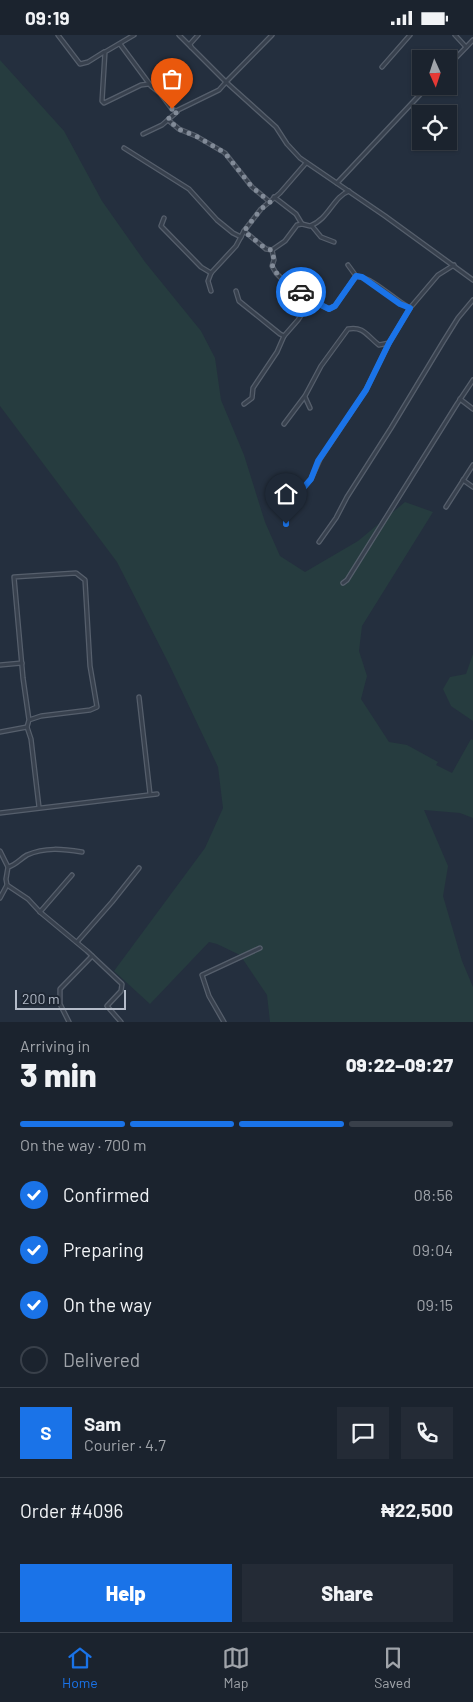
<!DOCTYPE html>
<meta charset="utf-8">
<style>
:root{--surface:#1b232e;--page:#242b36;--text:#f1f3f6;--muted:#a0a4aa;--line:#39404a;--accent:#1a73e8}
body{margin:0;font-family:Barlow,sans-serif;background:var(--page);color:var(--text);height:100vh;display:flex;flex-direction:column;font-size:19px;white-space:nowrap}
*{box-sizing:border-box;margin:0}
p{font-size:16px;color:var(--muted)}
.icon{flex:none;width:28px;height:28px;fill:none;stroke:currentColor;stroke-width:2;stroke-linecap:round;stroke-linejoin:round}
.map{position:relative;height:987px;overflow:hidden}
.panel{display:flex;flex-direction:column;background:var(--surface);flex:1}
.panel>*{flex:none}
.needle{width:32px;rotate:177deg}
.controls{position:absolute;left:412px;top:15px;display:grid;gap:10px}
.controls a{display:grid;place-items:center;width:45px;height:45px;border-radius:0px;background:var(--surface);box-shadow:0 1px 4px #0004,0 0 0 1px var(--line);font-size:25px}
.scale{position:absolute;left:15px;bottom:12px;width:111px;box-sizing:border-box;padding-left:5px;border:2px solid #b4bcc9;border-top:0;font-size:14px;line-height:18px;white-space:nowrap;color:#b4bcc9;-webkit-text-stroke:4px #1d2633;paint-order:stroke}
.pin{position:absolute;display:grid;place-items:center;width:42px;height:42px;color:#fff;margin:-51px -21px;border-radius:50% 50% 50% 0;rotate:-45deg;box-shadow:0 0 5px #0007}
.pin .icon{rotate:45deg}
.courier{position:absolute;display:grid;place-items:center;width:50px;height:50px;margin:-25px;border:4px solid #1a73e8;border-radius:50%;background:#fff;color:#222;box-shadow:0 1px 6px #0007}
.summary em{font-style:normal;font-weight:800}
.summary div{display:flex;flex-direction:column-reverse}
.summary{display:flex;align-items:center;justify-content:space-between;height:85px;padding:0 20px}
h1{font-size:32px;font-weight:800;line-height:38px}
.bar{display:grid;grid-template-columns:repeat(4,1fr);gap:8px 5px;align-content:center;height:60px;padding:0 20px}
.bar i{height:6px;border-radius:4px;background:var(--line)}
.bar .selected{background:var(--accent)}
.bar p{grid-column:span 4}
.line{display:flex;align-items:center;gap:12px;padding:0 20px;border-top:1px solid var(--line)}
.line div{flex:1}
.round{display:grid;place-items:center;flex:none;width:52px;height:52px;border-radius:0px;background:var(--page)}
ol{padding:0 20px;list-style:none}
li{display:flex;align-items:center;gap:15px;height:55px}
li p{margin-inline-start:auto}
li .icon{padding:5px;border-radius:50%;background:var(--accent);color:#fff;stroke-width:4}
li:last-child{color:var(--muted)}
li i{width:28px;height:28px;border:2px solid var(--line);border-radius:50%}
.cta{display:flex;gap:10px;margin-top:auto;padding:10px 20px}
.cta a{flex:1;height:58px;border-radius:0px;background:var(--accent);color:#fff;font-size:20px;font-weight:800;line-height:58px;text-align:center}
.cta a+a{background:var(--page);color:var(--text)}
.status{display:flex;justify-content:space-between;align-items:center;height:35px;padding:0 25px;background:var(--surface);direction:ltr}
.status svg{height:14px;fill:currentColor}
.tabs{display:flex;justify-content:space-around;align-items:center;height:70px;border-top:1px solid var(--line);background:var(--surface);font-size:14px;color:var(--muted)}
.tabs a{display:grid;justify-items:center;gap:2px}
.tabs .selected{color:var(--accent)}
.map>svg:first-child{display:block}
.green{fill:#263c3f}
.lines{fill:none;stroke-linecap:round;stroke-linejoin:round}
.minor-casing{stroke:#565f6c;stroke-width:5.5}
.minor{stroke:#38414e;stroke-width:3}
.done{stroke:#828b98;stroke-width:5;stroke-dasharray:0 9}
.route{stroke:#1a73e8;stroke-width:6}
</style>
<div class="status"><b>09:19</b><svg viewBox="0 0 49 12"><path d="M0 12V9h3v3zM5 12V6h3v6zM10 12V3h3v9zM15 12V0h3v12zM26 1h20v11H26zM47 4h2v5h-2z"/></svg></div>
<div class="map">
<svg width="473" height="987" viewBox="0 0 473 987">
<rect width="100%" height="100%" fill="#242f3e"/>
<g class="green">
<polygon points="0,25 64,96 102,166 145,227 201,296 215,323 221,365 244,420 265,487 280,521 305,537 358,506 405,467 433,477 362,591 359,616 367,641 361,664 389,707 407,710 438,727 436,730 452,738 471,704 473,705 473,783 460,778 424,775 448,831 443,861 462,926 473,952 473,987 270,987 267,960 240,920 217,909 209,907 150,969 114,936 205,813 223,773 218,732 169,629 117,527 0,371"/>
<polygon points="473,619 473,686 451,671 443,654 450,642 466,639"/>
</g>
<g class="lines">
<g class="minor-casing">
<g id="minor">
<polyline points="58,0 80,29 88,27 104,17"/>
<polyline points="134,0 105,17 102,66 104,68 141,50 149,49"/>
<polyline points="179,0 226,47 276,92 287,109 300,123 385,181 473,245"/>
<polyline points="455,0 466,12"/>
<polyline points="120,9 151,51 160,58 172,74 176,76 219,55 226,47"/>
<polyline points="191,12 190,9 198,0"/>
<polyline points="449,30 473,5"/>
<polyline points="382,32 410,0"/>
<polyline points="226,47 272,0"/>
<polyline points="168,85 179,94 196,101 225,118 252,152 270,167"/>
<polyline points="143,99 162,90 177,77"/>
<polyline points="124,113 189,154 217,185 233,198 241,202"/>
<polyline points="337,148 428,51"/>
<polyline points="274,162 296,179 302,189"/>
<polyline points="164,183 161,191 201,232 211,238"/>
<polyline points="312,191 321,202 334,207"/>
<path d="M 244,196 L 266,214 L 272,215 L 285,206 L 297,190 L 302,189 L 310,191 C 329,184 333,162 349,156"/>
<polyline points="272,215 274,225 272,231 276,238 283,245 294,251 307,263 329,274 335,271 356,241"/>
<polyline points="348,230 356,241"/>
<path d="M 356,241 C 374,243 394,265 410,273"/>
<polyline points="211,256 208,246 211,238 236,211 244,196 261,174 280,158 306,128"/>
<polyline points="236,256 239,266 280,299 284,301"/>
<polyline points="305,362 310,373"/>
<polyline points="460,364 473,374"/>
<polyline points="244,369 252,363 253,353 277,317 284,301 298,285 311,265"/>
<path d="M 284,389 L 305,361 L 321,331 L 348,294 C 364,291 367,301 379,310 L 389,308"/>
<polyline points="463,445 473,452"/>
<polyline points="446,472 473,430"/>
<polyline points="286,489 286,483 297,461 311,444 320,424 366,355 389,308 410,273 438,240 454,230"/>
<polyline points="319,507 336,483 347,462 391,393 443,307 458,283 473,265"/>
<polyline points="343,548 347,545 457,369 473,345"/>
<polyline points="0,630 22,628"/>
<polyline points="139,662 150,759"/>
<polyline points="27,692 29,685 23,643 14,542 76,538 85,545 90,631 97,672 90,675 41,681 29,685"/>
<polyline points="0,697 27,692 31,704 39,772"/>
<polyline points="0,778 157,759"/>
<polyline points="0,816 8,832 6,844 7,850 0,863"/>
<path d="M 8,832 C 16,830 20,824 27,820 C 45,812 63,814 82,817"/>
<polyline points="7,850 28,864 40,877 87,916 122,949 121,956 107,971 121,987"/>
<polyline points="40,877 72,840"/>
<polyline points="77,907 112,867 139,833"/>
<polyline points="69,987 60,969 60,954 92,921"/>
<polyline points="224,987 209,961 202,940 260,913"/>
</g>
</g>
<use href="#minor" class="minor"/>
</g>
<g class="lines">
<polyline class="done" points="172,74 178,76 168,84 178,94 196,101 225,118 252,152 270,167 261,174 244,196 266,214 272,215 274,225 272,233 283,245 294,251 301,257"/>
<polyline class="route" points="286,489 286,482 297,460 311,444 318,426 366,355 389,308 410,273 400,269 362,242 356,241 335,271 329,274 307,263 301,257"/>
</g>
</svg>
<div class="controls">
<a><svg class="needle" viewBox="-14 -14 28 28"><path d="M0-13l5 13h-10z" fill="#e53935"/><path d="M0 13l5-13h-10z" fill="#a0a4aa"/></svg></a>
<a><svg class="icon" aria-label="locate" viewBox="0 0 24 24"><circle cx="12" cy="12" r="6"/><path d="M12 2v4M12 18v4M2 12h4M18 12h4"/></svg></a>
</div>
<div class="scale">200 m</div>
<div class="pin" style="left:172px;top:74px;background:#ea580c"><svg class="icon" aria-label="bag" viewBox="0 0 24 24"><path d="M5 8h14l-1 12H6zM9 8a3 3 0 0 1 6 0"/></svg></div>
<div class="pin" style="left:286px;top:489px;background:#1f2937"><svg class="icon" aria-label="home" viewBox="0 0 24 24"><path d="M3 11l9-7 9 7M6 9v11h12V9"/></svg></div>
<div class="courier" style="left:301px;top:257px"><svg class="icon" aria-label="car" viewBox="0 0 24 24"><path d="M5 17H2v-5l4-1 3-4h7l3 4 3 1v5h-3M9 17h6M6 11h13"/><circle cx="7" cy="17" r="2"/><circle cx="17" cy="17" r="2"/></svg></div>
</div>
<section class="panel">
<div class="summary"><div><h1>3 min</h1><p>Arriving in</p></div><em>09:22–09:27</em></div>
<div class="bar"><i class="selected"></i><i class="selected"></i><i class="selected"></i><i></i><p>On the way · 700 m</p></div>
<ol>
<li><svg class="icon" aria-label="check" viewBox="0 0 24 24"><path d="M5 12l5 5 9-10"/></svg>Confirmed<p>08:56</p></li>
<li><svg class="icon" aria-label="check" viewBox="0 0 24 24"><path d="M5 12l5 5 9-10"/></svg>Preparing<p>09:04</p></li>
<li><svg class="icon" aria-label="check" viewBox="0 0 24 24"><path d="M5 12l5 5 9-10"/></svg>On the way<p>09:15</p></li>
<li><i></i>Delivered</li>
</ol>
<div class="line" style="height:90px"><b class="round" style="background:var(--accent);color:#fff">S</b><div><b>Sam</b><p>Courier · 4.7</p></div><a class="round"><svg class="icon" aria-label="chat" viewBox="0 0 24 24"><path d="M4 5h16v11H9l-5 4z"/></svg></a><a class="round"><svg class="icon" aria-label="phone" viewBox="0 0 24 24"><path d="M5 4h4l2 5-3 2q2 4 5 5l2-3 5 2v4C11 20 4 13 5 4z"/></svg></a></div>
<div class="line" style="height:65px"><div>Order #4096</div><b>₦22,500</b></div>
<div class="cta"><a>Help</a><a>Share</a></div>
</section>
<nav class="tabs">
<a class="selected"><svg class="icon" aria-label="home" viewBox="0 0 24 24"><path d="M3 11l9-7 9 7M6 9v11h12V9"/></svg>Home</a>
<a><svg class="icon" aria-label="map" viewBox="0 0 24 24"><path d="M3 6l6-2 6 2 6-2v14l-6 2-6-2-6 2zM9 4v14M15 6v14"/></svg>Map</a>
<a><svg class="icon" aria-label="saved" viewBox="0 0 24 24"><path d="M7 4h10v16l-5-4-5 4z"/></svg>Saved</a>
</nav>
